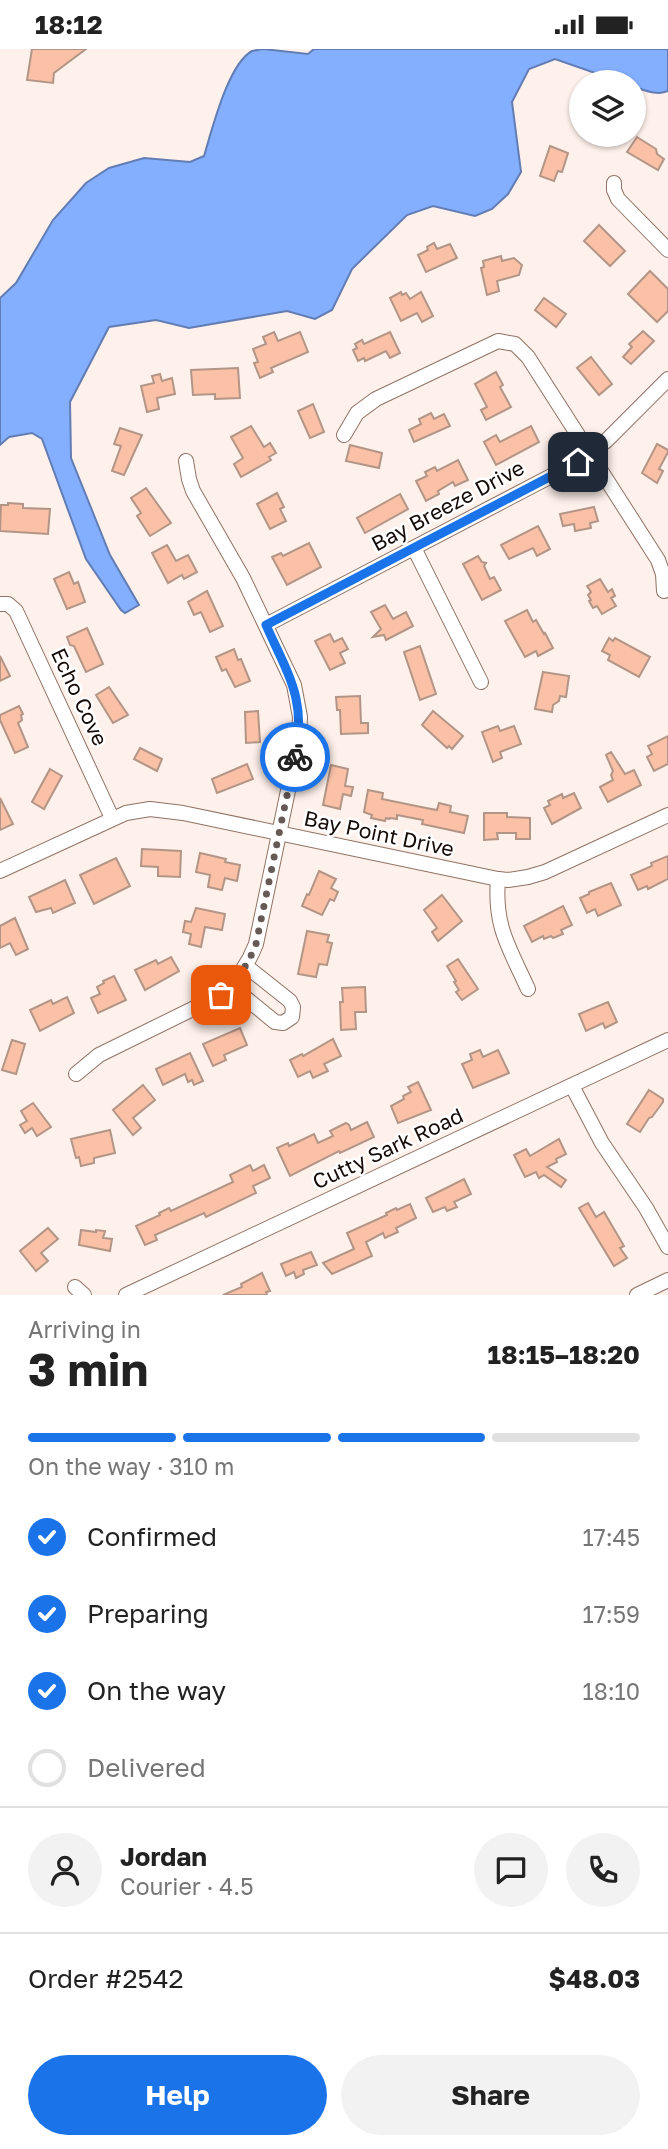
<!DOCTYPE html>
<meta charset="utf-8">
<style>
:root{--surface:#fff;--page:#f2f2f2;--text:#222;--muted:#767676;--line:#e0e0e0;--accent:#1a73e8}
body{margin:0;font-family:"Golos Text",sans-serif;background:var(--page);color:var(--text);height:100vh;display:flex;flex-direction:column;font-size:26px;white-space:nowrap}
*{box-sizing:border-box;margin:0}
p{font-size:23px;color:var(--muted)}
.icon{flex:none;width:38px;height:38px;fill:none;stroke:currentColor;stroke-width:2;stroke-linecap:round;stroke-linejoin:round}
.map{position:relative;height:1246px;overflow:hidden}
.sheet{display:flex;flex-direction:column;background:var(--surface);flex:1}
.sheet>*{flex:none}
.tools{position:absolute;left:569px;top:21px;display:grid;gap:14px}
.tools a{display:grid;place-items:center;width:77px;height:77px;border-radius:50%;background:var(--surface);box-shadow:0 2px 5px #0004;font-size:35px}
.pin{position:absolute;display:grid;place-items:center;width:60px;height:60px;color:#fff;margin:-30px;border-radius:14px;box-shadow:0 4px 10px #0006}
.courier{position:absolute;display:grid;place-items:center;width:70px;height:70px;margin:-35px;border:5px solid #1a73e8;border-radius:50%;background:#fff;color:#222;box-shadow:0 2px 9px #0007}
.overview em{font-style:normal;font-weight:700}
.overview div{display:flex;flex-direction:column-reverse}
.overview{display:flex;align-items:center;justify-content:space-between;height:119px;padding:0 28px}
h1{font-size:46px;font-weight:700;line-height:52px}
.bar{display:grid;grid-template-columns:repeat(4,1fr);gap:10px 7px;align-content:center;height:84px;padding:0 28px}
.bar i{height:9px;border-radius:5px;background:var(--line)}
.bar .selected{background:var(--accent)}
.bar p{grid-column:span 4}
.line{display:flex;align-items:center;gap:18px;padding:0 28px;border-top:2px solid var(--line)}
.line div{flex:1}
.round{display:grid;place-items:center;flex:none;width:74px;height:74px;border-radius:37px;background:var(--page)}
ol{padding:0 28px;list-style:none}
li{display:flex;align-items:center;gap:21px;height:77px}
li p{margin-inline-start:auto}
li .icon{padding:7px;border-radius:50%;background:var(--accent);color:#fff;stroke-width:4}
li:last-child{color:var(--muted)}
li i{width:38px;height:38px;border:4px solid var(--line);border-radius:50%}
.action{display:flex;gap:14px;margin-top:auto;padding:14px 28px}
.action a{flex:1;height:80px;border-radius:42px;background:var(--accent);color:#fff;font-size:28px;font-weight:700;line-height:80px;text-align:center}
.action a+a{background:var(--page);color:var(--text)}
.status{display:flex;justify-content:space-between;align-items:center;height:49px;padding:0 35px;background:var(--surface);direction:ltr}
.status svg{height:19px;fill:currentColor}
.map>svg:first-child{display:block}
.water{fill:#84aefe;stroke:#627db4;stroke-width:2}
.building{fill:#fac1a7;stroke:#b39587;stroke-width:2}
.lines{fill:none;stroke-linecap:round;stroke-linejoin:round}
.minor-casing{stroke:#8f7265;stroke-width:16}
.minor{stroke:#fff;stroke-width:14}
.done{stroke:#665a56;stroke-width:7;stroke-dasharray:0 12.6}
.route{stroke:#1a73e8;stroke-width:9}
.labels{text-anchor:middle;stroke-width:5;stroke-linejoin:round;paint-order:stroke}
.street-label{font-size:21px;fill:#140a06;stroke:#fff}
</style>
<div class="status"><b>18:12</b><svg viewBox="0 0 49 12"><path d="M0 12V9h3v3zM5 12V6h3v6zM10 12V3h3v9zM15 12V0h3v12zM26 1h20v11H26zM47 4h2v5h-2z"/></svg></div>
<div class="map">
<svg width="668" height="1246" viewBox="0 0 668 1246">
<rect width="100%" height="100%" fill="#fef0ea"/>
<path class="water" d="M 263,0 L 308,5 L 314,0 L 668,0 L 668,42 C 658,47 644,41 634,38 L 634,33 L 621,33 L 555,10 L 529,20 L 512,53 L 521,123 L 508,145 L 492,160 L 475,167 L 433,157 L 407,166 L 352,220 L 332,261 L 315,270 L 287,262 L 189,279 L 156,271 L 109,278 L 70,353 L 71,409 L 110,506 L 139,556 L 125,564 L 121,561 L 86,510 L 42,390 L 32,384 L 9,388 L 0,396 L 0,249 L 16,234 L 53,171 L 86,134 L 109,119 L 144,109 L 190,113 L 204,107 C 212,81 228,15 252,2 C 253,2 262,0 263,0 Z"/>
<g class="building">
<polygon points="32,0 86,0 54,24 53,34 27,31"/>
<polygon points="637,88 656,100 657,105 664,110 658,121 627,103"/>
<polygon points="550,97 568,104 562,123 558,122 554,132 540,127"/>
<polygon points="599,176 625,202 610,217 584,192"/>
<polygon points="434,194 437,200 450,195 457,209 426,223 418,206 428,201 427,198"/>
<polygon points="501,207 502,212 514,209 522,216 519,226 497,232 499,242 487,246 481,219 484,218 483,212"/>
<polygon points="650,222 668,240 668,262 657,273 628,245"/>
<polygon points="401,243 402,246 406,244 410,250 421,243 433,267 422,273 417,264 401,272 390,249"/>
<polygon points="544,249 566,265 556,278 535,261"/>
<polygon points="643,282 654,292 631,315 623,308 632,298 629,295"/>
<polygon points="274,283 278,292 300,283 308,303 271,319 273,323 260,329 254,314 258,313 253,300 266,295 263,288"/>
<polygon points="390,283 400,304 390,309 386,302 365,312 364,309 358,312 353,301 357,299 355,295 362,291 364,295"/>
<polygon points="591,308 612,335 599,346 577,319"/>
<polygon points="238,319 240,349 215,350 215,345 193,346 191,321"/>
<polygon points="496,323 503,336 500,338 511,358 486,371 481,361 487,358 475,335"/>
<polygon points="160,325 162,332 172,329 175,345 157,349 159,360 147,363 141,337 154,334 152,327"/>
<polygon points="313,355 324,383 310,389 298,362"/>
<polygon points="431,364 434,370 444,365 450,377 414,393 409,381 421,375 419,370"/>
<polygon points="251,377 264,398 270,394 276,404 269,408 271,411 241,428 234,415 243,409 231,388"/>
<polygon points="531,377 539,393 496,416 484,393 496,386 500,393"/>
<polygon points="120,379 142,386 124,426 112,422 121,397 114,395"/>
<polygon points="657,395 668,401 668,403 659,420 663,422 657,434 642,424"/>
<polygon points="350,396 382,404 379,419 346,412"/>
<polygon points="458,411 468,431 455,437 453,433 438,442 439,445 426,452 416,432 427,427 425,423 435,418 437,422"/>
<polygon points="146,439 171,474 150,487 137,467 141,464 131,449"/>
<polygon points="277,444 284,458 280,460 286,472 270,480 257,455"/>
<polygon points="400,445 408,460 365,484 357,469"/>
<polygon points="8,454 23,455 23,459 50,460 48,485 0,482 1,456 8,456"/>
<polygon points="594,458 598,472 590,474 591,479 575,482 574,475 563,477 560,465"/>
<polygon points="538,477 550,500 537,507 533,499 509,510 501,496"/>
<polygon points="309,494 321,518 287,536 272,508 281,504 283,507"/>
<polygon points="167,496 176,512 188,506 197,523 184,530 182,526 168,534 152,504"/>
<polygon points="478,507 482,513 486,514 484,517 490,530 494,528 501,541 482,551 463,515"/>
<polygon points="69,523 74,535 78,533 85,553 67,560 54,530"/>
<polygon points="600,530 608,543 612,540 615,547 611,549 616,557 602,565 597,557 593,559 589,552 591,551 588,546 591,543 587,537"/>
<polygon points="207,542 223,577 210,583 201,563 194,566 188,553"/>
<polygon points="385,556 393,570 406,563 413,577 386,591 384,586 373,588 381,580 371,563"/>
<polygon points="527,561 533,573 536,571 544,585 545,584 553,599 538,607 536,602 525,608 505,572"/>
<polygon points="87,579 103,615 86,623 74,597 70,596 67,588"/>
<polygon points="330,585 334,593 342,589 348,600 340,604 345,614 330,621 315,592"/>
<polygon points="609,589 613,592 615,589 650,608 639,628 608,611 610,606 602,602"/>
<polygon points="420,597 436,645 420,651 404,603"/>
<polygon points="234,600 238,611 241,610 250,632 235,638 226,620 222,622 216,608"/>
<polygon points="0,607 10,627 0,632"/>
<polygon points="543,623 569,627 566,648 560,647 559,652 553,656 552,663 535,660"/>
<polygon points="109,638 128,666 113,674 96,646"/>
<polygon points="360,647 361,674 368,674 368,684 341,685 340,661 337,661 336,648"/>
<polygon points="19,657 23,665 21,666 22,671 18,674 28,698 15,704 0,671 0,666"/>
<polygon points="258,662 260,693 246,694 245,663"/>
<polygon points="433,662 463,687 452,700 449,697 447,699 422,676"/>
<polygon points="498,677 500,682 514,677 521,695 500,703 502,709 493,713 482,683"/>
<polygon points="668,687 668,715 654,722 647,708 652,705 648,697"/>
<polygon points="140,699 162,710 157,722 134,710"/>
<polygon points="611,703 625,725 634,721 641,736 608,753 600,738 613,731 611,726 613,722 606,706"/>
<polygon points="247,715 253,730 217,744 212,730"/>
<polygon points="331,716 348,720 345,737 353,738 351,747 343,745 340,760 323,756"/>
<polygon points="50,720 62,727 44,760 32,753"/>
<polygon points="368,741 383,744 382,750 426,759 437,761 439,754 451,757 450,763 468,767 464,784 422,775 423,771 397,766 397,770 390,769 389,770 386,769 385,772 371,769 372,766 364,763"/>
<polygon points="574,744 581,759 552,775 544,759 550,756 548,752 562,745 563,749"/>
<polygon points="0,749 13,775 0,781"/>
<polygon points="484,764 507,764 507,768 530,769 530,790 516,790 516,784 497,784 498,790 484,791"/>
<polygon points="142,800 181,802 180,828 158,827 158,818 141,817"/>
<polygon points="200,804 226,810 225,813 240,816 237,832 225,829 222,841 208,838 210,826 196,823"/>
<polygon points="668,807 668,830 648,840 647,837 638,841 631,826 652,817 651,814"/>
<polygon points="116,809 130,837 94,855 80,826"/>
<polygon points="319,822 336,830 331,839 338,843 334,852 330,850 322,866 302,857 307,845 309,846"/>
<polygon points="65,831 75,854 53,864 51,859 36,863 29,848"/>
<polygon points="611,834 621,856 598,867 595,860 587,864 580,849 589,845 589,843"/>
<polygon points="442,846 462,872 438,892 432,883 437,879 424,861"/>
<polygon points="563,857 572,876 561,881 563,885 553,889 551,887 544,890 543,887 532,893 524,877"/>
<polygon points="196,859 225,865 222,881 205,878 201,898 189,895 191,885 183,883 185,872 191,873"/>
<polygon points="15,869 28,900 16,906 10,894 0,899 0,877"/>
<polygon points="307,882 329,886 327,893 332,894 327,916 319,915 316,928 298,925"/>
<polygon points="171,908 179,922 145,941 135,921 156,911 158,915"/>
<polygon points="458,910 478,940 462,951 456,943 459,941 454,933 456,932 447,917"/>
<polygon points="114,927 126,951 98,964 91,949 100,945 97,938 104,934 103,932"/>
<polygon points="365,938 366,963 355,963 356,980 341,981 340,953 343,953 342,939"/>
<polygon points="67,948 74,964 40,982 30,961 51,951 53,955"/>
<polygon points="608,953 617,973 605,979 603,974 586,982 579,965"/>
<polygon points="240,979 247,996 224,1006 226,1011 213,1017 203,995"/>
<polygon points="333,990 341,1007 324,1015 328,1022 313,1029 310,1022 298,1028 290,1011 302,1005 303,1007"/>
<polygon points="12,991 25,995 16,1025 2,1021"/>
<polygon points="480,1001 483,1008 498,1001 509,1024 473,1039 462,1015 472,1011 470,1005"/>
<polygon points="190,1004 203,1032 194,1036 192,1031 188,1033 185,1025 163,1036 156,1020"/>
<polygon points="418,1033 431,1061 398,1074 391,1057 404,1050 403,1047 411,1043 408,1038"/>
<polygon points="143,1036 155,1051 133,1069 141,1079 133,1086 113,1061"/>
<polygon points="649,1041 663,1050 663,1053 652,1068 649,1069 640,1083 627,1075"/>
<polygon points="33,1054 51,1078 37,1087 32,1079 25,1084 20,1076 27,1072 21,1062"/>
<polygon points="367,1073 374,1088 340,1104 339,1102 290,1127 277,1099 288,1094 289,1097 314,1085 318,1094 333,1087 330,1082 346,1074 349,1076 351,1081"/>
<polygon points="110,1081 115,1104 94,1109 94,1114 81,1117 79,1108 76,1109 71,1090"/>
<polygon points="559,1090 566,1105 556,1110 557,1113 547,1118 566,1131 561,1138 544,1126 539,1129 536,1123 525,1128 514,1106 526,1100 530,1107"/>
<polygon points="250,1116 253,1122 264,1116 270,1129 253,1137 256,1144 206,1168 204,1164 155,1186 157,1191 145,1196 136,1177 160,1166 159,1164 169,1159 171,1162 233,1133 230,1126"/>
<polygon points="464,1130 471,1145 454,1153 457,1158 447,1162 445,1158 433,1163 426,1149"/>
<polygon points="588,1154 596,1168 604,1163 624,1197 620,1199 627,1209 614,1217 579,1159"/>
<polygon points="410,1155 416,1169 396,1179 398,1183 385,1189 383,1184 366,1193 372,1207 332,1225 323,1214 354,1200 347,1184 387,1166 386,1164 396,1159 397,1161"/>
<polygon points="48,1179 58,1190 41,1204 48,1212 36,1222 20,1202"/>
<polygon points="81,1181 96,1183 96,1181 105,1182 103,1189 112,1190 110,1202 79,1196"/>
<polygon points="311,1203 317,1216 303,1221 304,1225 296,1229 294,1223 286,1227 281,1215"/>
<polygon points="262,1224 270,1242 266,1243 267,1246 223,1246 242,1238 241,1235"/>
</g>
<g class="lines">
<g class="minor-casing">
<g id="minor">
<polyline points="614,134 614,141 618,150 668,201"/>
<polyline points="344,386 357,364 376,350 498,292 515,295 528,308 658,511 663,525 664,542"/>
<polyline points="414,499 481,633"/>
<polyline points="0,555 8,555 16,562 112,769"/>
<polyline points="266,576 578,413 606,392 668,330"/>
<polyline points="0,822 126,764 150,760 183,764 498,830 508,831 528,828 545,823 668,766"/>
<path d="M 498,830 C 494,878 509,898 528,940"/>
<polyline points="231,937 275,973 283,974 292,968 293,958 290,952 246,917"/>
<path d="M 76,1025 L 99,1006 L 221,946 C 237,931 248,916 256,895 L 299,689 L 300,668 L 294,636 L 243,529 L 193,442 L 189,430 L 186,412"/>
<polyline points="572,1037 602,1094 646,1159 668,1198"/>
<polyline points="75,1238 84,1246"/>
<polyline points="126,1246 668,991"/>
<polyline points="637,1246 668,1231"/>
</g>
</g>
<use href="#minor" class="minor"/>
</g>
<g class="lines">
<path class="done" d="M 221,946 C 237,931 248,916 256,895 L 295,708"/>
<path class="route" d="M 295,708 C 307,650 288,626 266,576 L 578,413"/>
</g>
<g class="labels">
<g class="street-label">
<text transform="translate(448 457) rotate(-28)" y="7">Bay Breeze Drive</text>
<text transform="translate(79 648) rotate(65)" y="7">Echo Cove</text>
<text transform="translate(379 785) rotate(12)" y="7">Bay Point Drive</text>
<text transform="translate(388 1100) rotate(-25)" y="7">Cutty Sark Road</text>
</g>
</g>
</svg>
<div class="tools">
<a><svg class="icon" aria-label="layers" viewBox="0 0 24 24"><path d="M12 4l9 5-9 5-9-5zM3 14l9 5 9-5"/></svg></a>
</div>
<div class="pin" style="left:221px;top:946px;background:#ea580c"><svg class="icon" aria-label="bag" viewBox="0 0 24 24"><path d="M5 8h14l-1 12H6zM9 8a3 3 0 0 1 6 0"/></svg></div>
<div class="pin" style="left:578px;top:413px;background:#1f2937"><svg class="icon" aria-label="home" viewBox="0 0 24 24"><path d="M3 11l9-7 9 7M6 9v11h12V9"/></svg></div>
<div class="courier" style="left:295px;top:708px"><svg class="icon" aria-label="bike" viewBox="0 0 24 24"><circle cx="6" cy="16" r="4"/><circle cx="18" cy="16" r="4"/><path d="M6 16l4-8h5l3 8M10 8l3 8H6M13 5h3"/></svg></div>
</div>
<section class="sheet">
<div class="overview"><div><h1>3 min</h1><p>Arriving in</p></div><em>18:15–18:20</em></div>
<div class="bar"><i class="selected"></i><i class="selected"></i><i class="selected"></i><i></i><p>On the way · 310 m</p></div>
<ol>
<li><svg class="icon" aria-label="check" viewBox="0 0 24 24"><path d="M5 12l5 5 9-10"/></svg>Confirmed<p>17:45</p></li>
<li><svg class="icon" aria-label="check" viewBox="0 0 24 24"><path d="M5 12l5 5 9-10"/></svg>Preparing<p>17:59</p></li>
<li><svg class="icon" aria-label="check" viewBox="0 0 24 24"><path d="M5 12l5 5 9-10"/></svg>On the way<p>18:10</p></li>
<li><i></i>Delivered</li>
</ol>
<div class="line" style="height:126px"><a class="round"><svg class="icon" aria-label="person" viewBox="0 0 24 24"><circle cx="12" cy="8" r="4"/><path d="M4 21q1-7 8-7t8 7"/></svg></a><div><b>Jordan</b><p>Courier · 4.5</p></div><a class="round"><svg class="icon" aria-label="chat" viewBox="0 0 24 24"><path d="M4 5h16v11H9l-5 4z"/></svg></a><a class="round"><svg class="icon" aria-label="phone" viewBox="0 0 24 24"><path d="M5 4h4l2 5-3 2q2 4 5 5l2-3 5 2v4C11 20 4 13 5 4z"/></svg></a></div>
<div class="line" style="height:91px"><div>Order #2542</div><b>$48.03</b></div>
<div class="action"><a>Help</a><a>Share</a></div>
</section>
